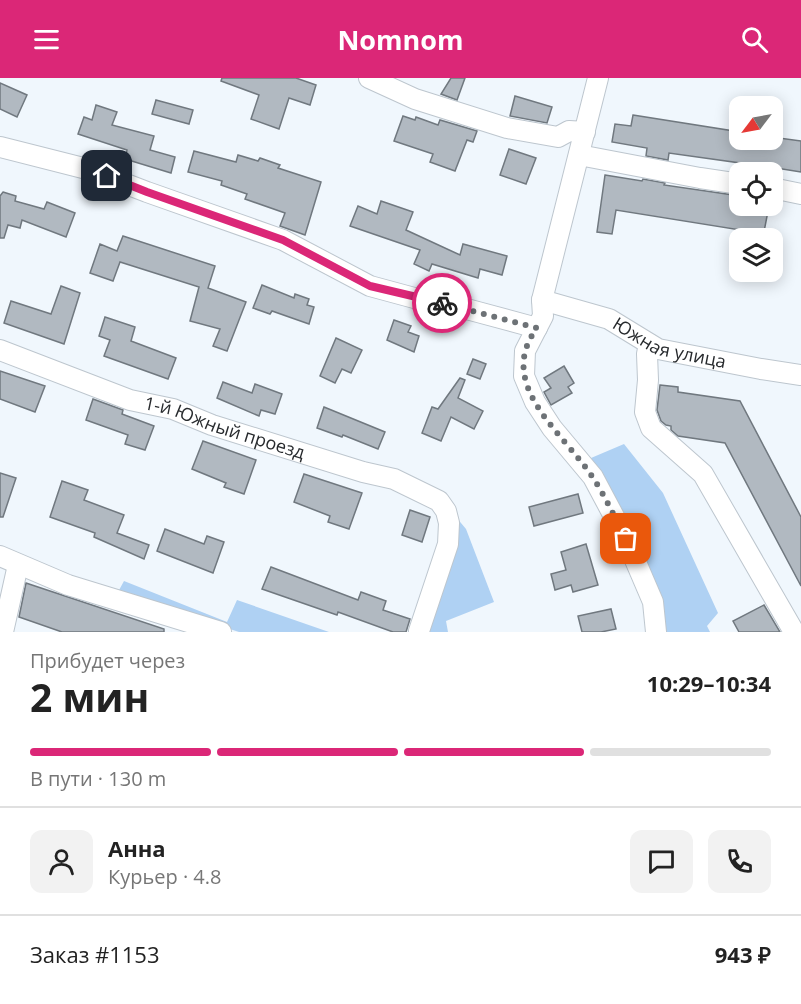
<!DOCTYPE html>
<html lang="ru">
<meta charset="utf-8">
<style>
:root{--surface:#fff;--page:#f2f2f2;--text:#222;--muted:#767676;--line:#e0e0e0;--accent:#db2777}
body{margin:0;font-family:"Open Sans",sans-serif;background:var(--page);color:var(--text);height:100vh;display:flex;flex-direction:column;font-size:22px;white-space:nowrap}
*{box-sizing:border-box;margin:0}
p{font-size:20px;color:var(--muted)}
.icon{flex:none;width:33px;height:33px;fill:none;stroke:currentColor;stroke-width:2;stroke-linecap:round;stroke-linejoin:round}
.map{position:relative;height:554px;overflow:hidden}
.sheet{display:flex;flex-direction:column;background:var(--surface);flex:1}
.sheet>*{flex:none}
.needle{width:39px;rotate:238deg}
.tools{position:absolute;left:729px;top:18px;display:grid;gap:12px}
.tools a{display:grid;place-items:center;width:54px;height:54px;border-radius:12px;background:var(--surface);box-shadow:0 3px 15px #0003;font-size:30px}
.pin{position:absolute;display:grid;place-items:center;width:51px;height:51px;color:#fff;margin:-26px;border-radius:12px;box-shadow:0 3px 9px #0006}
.courier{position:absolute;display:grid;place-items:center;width:60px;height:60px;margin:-30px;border:4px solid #db2777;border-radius:50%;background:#fff;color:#222;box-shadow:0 2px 8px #0007}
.summary em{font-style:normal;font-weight:700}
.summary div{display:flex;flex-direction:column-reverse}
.summary{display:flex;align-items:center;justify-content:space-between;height:102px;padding:0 30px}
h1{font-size:39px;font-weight:700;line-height:45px}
.bar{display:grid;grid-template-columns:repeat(4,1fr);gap:9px 6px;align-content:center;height:72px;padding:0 30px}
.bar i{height:8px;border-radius:4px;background:var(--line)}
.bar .selected{background:var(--accent)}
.bar p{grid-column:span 4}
.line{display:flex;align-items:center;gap:15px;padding:0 30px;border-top:2px solid var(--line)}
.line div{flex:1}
.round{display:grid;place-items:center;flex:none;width:63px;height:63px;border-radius:12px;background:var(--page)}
header{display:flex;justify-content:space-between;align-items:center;height:78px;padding:0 30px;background:var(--accent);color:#fff;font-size:27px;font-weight:700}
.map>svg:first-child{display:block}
.green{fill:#afd1f3}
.building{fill:#b1b9c1;stroke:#70787f;stroke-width:1.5}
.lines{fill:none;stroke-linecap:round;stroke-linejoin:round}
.minor-casing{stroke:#bdc6ce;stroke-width:22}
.minor{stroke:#fff;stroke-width:20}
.done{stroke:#6d7276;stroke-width:6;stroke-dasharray:0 10.8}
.route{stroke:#db2777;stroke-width:8}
.labels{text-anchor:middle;stroke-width:5;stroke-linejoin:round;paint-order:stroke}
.street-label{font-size:18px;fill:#272a2d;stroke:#f0f7fd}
</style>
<header><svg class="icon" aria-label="menu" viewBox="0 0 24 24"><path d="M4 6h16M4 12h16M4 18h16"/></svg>Nomnom<svg class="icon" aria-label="search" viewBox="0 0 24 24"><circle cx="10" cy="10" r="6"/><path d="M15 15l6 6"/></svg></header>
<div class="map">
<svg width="801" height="554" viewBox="0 0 801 554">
<rect width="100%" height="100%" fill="#f0f7fd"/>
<g class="green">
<polygon points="624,366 663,415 718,535 707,548 710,554 664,554 633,459 591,380"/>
<polygon points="451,433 466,451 494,524 446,543 448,554 415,554"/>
<polygon points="124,503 227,544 237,522 329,554 239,554 118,514"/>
</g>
<g class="building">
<polygon points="222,0 296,0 316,7 310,27 289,20 279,51 251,41 259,17 221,3"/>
<polygon points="451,0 465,0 457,22 441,16"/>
<polygon points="0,5 27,17 17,39 0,31"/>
<polygon points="515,18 552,29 547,45 510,38"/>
<polygon points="156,22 193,32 189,46 152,36"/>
<polygon points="96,27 117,34 112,47 154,58 150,72 175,79 171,95 125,81 127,72 78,56 84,39 92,42"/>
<polygon points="633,37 740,54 740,62 772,62 772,59 801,63 801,94 757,87 756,94 739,94 740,85 669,75 668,82 646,78 647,70 612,64 615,46 631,48"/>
<polygon points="403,38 415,42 416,39 438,47 440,42 477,53 473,64 467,62 455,93 430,84 433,76 394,63"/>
<polygon points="509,71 536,80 526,106 500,97"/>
<polygon points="194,73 236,84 238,77 258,83 260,80 280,87 278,90 321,104 305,157 280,148 285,135 245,121 247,116 221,107 222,103 188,94"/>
<polygon points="605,97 642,103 643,101 665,105 664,107 740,118 740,128 769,128 763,159 746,156 747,153 616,132 612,156 597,154"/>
<polygon points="3,114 16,118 15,123 44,131 47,124 75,135 66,159 22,142 20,150 8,147 4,160 0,160 0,118"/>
<polygon points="381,123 413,134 406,152 460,177 463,166 507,178 502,197 480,191 478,200 432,186 429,193 414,186 420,172 350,148 358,128 377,136"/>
<polygon points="123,158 215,188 208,210 246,224 227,273 213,268 220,251 190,243 199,209 120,184 113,203 90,195 100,166 117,173"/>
<polygon points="262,207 294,220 295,216 309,221 307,227 314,229 309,246 272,233 270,236 253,230"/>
<polygon points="61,208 80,215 64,266 4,245 11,223 51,236"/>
<polygon points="105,239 135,249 131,263 176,280 168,301 104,278 110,262 99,258"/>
<polygon points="394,242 411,248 408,254 419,258 414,274 387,262"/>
<polygon points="336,260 362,272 351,295 342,291 335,305 320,298"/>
<polygon points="473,281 486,286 480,301 467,296"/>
<polygon points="564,288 574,305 568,309 572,315 551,327 544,314 551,310 544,300"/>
<polygon points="0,293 45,308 35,334 0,321"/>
<polygon points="460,300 465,302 458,320 483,333 474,351 451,339 441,363 422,355 432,329 438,331"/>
<polygon points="223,304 252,315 255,306 282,316 275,336 261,332 259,338 217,320"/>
<polygon points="660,307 678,309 678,314 740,323 801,439 801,508 725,365 678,358 671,352 671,348 666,347 661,343 657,332"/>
<polygon points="93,321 123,332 122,336 154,348 145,372 125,366 128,357 86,342"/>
<polygon points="324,329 385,354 378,371 343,357 342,359 317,350"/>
<polygon points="203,363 256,382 244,416 224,409 226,405 192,391"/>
<polygon points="0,395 16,400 3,439 0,439"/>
<polygon points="304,396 362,415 349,451 328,444 330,438 294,424"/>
<polygon points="62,403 88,412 84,422 124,437 117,455 149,467 144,481 94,459 95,455 50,439"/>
<polygon points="578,416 583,435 534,448 529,429"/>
<polygon points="410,432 430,439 422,464 402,457"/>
<polygon points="165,451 204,466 207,458 224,464 213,495 157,473"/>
<polygon points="586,466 598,507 573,514 571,507 555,512 551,496 566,492 561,474"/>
<polygon points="271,489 358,522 361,514 386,523 383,532 410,541 406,554 393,554 338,534 337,537 262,511"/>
<polygon points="26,505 164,551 164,554 62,554 19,539"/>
<polygon points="764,527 780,554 739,554 733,543"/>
<polygon points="611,531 616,551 601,554 582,554 578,538"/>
</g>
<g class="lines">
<g class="minor-casing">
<g id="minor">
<polyline points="369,0 415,21 507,50 558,59 569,53 585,54"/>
<polyline points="598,0 542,222 543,238 525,273 524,298 535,324 552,350 593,399 626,461 653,524 656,554"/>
<polyline points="0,69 87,91 147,114 283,162 370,208 429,224 448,226 537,250"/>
<polyline points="579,77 700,100 740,106"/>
<polyline points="772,110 801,116"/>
<path id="s1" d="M 542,222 L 609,241 L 658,271 L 761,291 L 801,297"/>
<polyline points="649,266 647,276 648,302 645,334 651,350 703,396 794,554"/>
<path id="s2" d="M 0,272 L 130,322 L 173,331 L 212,347 L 363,394 L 394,401 L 439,423 L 446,433 L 449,445 L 448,466 L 419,553"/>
<polyline points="0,478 68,507 221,554"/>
<polyline points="3,554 18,487"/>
</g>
</g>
<use href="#minor" class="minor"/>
</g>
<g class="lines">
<path class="done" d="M 442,225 L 537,250 C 494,307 565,356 593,400 C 606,419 615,441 626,461"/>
<polyline class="route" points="107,98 147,114 283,162 370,208 442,225"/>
</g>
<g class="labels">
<g class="street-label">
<text dy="6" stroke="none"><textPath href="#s1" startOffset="136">Южная улица</textPath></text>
<text dy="6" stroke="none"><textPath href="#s2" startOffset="238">1-й Южный проезд</textPath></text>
</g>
</g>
</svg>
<div class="tools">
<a><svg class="needle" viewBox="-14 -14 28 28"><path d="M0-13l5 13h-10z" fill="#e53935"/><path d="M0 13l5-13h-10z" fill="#767676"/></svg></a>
<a><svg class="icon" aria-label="locate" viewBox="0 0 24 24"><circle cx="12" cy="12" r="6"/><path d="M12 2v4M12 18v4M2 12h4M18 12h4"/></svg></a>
<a><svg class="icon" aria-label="layers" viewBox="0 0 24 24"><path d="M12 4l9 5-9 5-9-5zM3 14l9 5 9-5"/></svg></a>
</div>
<div class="pin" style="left:626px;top:461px;background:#ea580c"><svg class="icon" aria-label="bag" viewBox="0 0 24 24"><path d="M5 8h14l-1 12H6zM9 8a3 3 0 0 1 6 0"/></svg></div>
<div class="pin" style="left:107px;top:98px;background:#1f2937"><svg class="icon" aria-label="home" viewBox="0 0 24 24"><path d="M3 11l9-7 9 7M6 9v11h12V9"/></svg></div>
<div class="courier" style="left:442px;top:225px"><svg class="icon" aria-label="bike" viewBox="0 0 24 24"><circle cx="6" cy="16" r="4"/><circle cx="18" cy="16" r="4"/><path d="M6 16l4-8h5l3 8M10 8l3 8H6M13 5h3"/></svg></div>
</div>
<section class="sheet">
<div class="summary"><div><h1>2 мин</h1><p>Прибудет через</p></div><em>10:29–10:34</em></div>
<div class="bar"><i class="selected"></i><i class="selected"></i><i class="selected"></i><i></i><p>В пути · 130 m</p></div>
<div class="line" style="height:108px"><a class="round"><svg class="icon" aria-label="person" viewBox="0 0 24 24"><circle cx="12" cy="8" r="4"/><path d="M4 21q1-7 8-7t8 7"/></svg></a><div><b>Анна</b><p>Курьер · 4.8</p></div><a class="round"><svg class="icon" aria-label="chat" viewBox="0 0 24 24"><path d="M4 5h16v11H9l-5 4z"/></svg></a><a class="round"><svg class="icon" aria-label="phone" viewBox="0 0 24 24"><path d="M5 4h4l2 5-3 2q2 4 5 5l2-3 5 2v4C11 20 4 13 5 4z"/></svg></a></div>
<div class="line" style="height:78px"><div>Заказ #1153</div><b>943 ₽</b></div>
</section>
